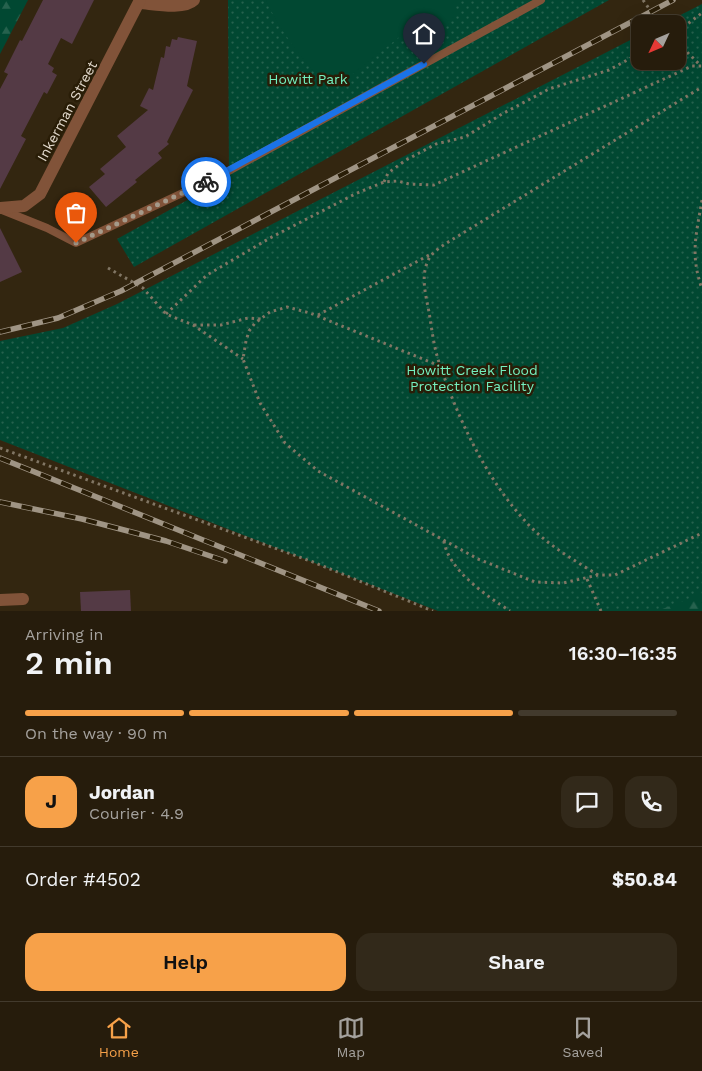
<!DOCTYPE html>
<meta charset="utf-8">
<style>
:root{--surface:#261c0c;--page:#32291a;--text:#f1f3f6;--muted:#a4a19d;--line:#423a2d;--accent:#f7a149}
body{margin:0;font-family:"Work Sans",sans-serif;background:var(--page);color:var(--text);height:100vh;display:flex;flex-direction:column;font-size:19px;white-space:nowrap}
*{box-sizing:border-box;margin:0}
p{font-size:16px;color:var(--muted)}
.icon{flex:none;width:28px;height:28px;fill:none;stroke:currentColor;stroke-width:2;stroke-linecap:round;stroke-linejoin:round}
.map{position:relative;height:611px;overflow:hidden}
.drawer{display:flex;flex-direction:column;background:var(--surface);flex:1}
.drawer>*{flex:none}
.needle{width:32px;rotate:226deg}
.buttons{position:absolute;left:631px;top:15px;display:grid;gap:10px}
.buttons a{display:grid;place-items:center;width:55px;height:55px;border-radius:10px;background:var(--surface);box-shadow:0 5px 20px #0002,0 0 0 1px var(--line);font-size:25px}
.pin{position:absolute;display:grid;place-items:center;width:42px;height:42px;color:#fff;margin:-51px -21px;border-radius:50% 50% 50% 0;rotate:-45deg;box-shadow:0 0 5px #0007}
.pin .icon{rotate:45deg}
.courier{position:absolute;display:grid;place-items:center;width:50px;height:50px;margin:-25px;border:4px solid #1a73e8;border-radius:50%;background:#fff;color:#222;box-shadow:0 1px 6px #0007}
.head em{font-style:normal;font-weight:600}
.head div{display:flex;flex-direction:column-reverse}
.head{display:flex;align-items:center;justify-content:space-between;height:85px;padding:0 25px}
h1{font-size:32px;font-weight:600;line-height:38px}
.bar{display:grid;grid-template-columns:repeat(4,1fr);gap:8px 5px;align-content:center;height:60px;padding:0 25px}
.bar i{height:6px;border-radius:4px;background:var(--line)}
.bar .selected{background:var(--accent)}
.bar p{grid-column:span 4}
.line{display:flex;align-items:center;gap:12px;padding:0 25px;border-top:1px solid var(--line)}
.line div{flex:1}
.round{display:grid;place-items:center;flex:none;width:52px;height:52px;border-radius:15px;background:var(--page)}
.action{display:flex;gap:10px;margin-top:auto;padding:10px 25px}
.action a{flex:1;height:58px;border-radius:15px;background:var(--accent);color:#111;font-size:20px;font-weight:600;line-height:58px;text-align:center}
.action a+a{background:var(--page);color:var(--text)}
.tab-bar{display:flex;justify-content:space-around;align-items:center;height:70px;border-top:1px solid var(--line);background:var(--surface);font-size:14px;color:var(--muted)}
.tab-bar a{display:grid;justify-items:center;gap:2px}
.tab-bar .selected{color:var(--accent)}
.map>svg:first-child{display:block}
.grass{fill:url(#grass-dots)}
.forest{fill:url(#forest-firs)}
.pitch{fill:#014832}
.building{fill:#543a45}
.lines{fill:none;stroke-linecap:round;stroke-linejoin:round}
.path{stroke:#817664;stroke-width:3;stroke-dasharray:2.5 4;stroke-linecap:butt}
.service{stroke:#815339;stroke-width:8}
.minor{stroke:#815339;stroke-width:12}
.rail-casing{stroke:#9f9484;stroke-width:5.5}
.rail{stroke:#291d07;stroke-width:4;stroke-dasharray:11;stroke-linecap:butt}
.done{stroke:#a59a8a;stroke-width:5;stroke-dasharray:0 9}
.route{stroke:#1a73e8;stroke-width:6}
.labels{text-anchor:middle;stroke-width:5;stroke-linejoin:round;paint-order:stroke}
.park-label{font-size:14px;fill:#74f0bf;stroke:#291d07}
.street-label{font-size:14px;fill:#e2d9cc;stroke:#291d07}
</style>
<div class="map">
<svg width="702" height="611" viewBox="0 0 702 611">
<defs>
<pattern id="grass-dots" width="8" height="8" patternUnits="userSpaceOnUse" patternTransform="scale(1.25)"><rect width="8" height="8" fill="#014832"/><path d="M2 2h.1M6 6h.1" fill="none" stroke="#26624e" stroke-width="1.8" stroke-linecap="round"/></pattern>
<pattern id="forest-firs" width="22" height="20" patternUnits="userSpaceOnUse" patternTransform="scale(1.25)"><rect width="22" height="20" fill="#014832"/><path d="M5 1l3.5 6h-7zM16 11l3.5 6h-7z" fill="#26624e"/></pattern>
</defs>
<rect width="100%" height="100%" fill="#332610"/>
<g class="grass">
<polygon points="228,0 609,0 134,267 117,239 229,177"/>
<polygon points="702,4 702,611 438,611 0,440 0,341 63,328 117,304 640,35 640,61 678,61 678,24 663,24"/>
</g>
<g class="forest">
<polygon points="0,0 28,0 0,54"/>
<polygon points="702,594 702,611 657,611"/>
</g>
<path class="pitch" d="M 266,0 L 461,0 L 456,5 L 456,15 L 437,29 L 426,16 L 331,91 C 306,63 281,34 266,0 Z"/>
<g class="building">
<polygon points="43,0 94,0 72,44 61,38 48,64 54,68 52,72 57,75 47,94 44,92 21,136 26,139 0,189 0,89 8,74 4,72 20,40 22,41"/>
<polygon points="178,37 197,41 187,86 193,90 167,142 169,144 158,153 162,158 135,180 137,182 106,207 89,187 105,174 100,169 126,147 117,136 148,110 140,106 149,88 153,90 161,57 164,58 166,46 170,47 172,39 177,40"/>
<polygon points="0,228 22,272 0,282"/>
<polygon points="130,590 131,611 81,611 80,592"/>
</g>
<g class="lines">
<g class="path">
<polyline points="643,0 660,24"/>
<polyline points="678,31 702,13"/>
<polyline points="678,43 700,65"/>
<polyline points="384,182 388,173 406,160 436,144 465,137 502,114 549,89 609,70 640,53"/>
<path d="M 702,200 C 696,236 690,254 702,289"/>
<polyline points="108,268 143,288 166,314 193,325 243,359"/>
<polyline points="166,314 207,275 270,238 355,194 384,182 398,181 409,184 434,185 692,66 702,66"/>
<polyline points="318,315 431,254"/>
<polyline points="194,325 221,325 248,318 261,319"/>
<polyline points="440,366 310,313 287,307 270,312 255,323 249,331 246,341 243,359 260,403 285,443 318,471 478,559 535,582 563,583 598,575 615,575 702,533"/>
<polyline points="0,448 313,562 433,611"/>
<path d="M 444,541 C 448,570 487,596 510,611"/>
<path d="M 598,575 C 574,560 547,545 527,523 C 487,480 460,423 441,368 C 434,350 432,330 429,312 C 426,296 421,279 427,263 C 430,254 438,249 445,244 L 702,87"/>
<polyline points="587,579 601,611"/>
</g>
<polyline class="service" points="2,210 47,228 76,243 225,173 541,0"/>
<g class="minor">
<path d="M 140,3 C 154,4 184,10 194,0"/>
<polyline points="0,208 24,206 40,194 140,0"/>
<polyline points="0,600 23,599"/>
</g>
<g class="rail-casing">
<g id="rail">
<polyline points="0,332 58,318 121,291 673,0"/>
<polyline points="0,458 379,611"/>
<polyline points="0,502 82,519 166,541 225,561"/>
</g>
</g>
<use href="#rail" class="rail"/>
</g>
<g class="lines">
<polyline class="done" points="76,243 206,182"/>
<polyline class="route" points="206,182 424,64"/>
</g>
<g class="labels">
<g class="park-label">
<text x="308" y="84">Howitt Park</text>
<text x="472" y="375">Howitt Creek Flood<tspan x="472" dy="16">Protection Facility</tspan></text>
</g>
<g class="street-label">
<text transform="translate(67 111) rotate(-62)" y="5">Inkerman Street</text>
</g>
</g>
</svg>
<div class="buttons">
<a><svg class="needle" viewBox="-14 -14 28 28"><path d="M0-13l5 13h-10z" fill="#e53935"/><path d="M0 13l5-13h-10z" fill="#a4a19d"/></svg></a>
</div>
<div class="pin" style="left:76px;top:243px;background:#ea580c"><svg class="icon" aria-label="bag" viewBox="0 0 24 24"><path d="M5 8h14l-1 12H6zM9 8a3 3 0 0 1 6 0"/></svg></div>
<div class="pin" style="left:424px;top:64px;background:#1f2937"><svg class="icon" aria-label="home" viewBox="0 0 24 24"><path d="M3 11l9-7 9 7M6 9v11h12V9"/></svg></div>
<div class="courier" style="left:206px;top:182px"><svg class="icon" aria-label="bike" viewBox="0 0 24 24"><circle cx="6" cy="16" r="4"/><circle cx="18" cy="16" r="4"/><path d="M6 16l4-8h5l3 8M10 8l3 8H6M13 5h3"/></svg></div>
</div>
<section class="drawer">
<div class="head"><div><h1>2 min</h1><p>Arriving in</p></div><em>16:30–16:35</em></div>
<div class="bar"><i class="selected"></i><i class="selected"></i><i class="selected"></i><i></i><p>On the way · 90 m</p></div>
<div class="line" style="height:90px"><b class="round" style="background:var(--accent);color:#111">J</b><div><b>Jordan</b><p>Courier · 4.9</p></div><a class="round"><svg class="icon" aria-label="chat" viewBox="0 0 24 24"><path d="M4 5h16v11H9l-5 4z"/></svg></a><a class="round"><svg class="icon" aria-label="phone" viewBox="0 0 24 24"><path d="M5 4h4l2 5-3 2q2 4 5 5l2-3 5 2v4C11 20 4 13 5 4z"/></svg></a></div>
<div class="line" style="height:65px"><div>Order #4502</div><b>$50.84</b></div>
<div class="action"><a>Help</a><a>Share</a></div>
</section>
<nav class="tab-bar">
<a class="selected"><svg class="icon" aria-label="home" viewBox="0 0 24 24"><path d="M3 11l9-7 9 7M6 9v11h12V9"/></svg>Home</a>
<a><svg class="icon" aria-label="map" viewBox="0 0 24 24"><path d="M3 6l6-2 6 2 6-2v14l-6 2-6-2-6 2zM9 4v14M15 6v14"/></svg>Map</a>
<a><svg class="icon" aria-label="saved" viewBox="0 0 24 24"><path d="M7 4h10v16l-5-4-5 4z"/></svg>Saved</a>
</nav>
